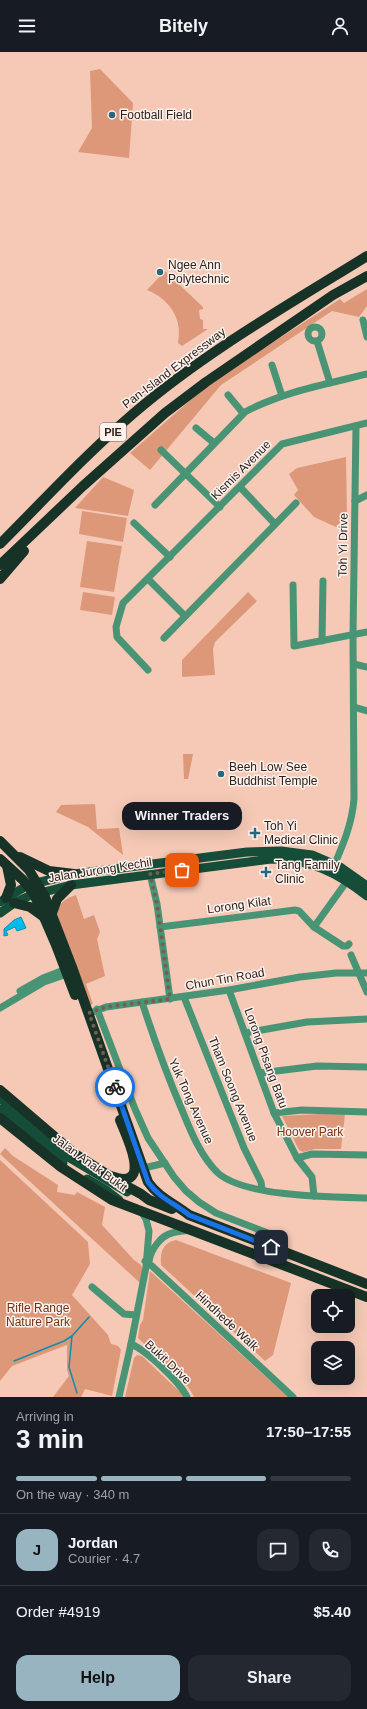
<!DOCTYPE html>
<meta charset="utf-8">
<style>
:root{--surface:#171b24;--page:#242831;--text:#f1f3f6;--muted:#9ea1a6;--line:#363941;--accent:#97b4c0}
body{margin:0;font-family:Arial,sans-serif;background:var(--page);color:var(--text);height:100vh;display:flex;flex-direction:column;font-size:15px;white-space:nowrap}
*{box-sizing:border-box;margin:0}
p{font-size:13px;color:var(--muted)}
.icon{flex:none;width:22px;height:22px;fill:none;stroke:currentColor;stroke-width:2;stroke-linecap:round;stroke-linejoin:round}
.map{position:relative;height:1345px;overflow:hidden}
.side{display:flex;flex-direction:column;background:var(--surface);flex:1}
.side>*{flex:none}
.fabs{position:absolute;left:311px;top:1237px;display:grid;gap:8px}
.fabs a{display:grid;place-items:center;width:44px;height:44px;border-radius:8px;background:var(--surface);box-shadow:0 4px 16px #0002;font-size:20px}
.pin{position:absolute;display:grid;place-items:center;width:34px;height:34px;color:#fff;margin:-17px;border-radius:8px;box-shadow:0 2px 6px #0006}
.courier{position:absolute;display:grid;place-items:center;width:40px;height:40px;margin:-20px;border:3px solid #1a73e8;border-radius:50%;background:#fff;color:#222;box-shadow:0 1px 5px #0007}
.bubble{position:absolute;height:28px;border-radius:12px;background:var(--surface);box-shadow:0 4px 16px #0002;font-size:13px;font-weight:700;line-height:28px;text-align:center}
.summary em{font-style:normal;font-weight:700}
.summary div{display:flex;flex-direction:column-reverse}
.summary{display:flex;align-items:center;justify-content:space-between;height:68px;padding:0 16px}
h1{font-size:26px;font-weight:700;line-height:30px}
.bar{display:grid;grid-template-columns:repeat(4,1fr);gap:6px 4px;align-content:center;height:48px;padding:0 16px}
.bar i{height:5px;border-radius:3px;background:var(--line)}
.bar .current{background:var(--accent)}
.bar p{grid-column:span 4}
.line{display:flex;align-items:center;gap:10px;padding:0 16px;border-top:1px solid var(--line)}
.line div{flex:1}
.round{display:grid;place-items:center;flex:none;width:42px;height:42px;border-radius:12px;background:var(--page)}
.cta{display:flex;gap:8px;margin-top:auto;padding:8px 16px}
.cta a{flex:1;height:46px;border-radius:12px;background:var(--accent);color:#111;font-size:16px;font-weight:700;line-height:46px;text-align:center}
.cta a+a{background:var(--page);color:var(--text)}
header{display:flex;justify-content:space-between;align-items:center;height:52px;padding:0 16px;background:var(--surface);font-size:18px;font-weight:700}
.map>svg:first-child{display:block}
.green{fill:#dd987a}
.water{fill:#01bbea;stroke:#0f8dac}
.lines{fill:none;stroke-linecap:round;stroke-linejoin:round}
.stream{stroke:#0f8dac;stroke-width:1.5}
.minor{stroke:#499474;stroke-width:7}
.major{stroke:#164d38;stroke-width:9}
.highway{stroke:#173226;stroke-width:10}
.done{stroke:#765c51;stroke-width:4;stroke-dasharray:0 7.2}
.route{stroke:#1a73e8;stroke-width:5}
.poi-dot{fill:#28677d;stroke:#fcf2ee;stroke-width:1.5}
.labels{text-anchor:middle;stroke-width:3;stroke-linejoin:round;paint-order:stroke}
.shield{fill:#fcf2ee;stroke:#6e605a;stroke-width:1}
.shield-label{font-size:11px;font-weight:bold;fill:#31211a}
.poi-label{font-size:12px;fill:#31211a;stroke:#fcf2ee;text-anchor:start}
.street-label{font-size:12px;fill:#31211a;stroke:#fcf2ee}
.park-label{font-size:12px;fill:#743313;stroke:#fcf2ee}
</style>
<header><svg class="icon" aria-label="menu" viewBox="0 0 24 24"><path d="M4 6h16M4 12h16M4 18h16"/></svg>Bitely<svg class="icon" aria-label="person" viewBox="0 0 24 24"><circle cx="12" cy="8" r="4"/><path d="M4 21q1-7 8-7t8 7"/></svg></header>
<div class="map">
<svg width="367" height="1345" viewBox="0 0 367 1345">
<rect width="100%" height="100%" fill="#f5c9b6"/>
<g class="green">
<polygon points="100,17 133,51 129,106 78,100 92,76 90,19"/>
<path d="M 165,219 L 203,255 L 203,257 L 199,258 L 200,267 L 203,268 L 203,277 L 208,277 L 182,294 L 178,291 C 183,266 169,247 147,238 Z"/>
<polygon points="367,237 367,254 359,265 332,259 221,333 150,418 130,401 210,331 340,247 344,251"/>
<polygon points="346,405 347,463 336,475 314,465 294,443 298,438 289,422 297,416"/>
<polygon points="103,425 134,438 128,464 75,456"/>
<polygon points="82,459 127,466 123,490 79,482"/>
<polygon points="87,489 122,494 114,540 80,535"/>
<polygon points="83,540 115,545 112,563 80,558"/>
<polygon points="248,540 257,549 215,590 213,597 215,623 182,625 182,608"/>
<polygon points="183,702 193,702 188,727 184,727"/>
<polygon points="95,752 97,777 119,776 123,803 88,775 56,760 61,753"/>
<path d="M 76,843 L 84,867 L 94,863 L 100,880 L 97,887 L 105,924 L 86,932 L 93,952 L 90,953 L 84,949 L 56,858 C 62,849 67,846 76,843 Z"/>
<polygon points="319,1062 345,1062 341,1097 315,1097 303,1100 299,1098 282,1064"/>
<polygon points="5,1096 13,1104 58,1133 57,1140 75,1143 77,1140 105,1155 102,1173 134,1208 141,1213 143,1218 140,1231 0,1102"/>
<polygon points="0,1108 88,1190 90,1212 72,1243 108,1283 111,1292 118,1294 121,1298 112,1344 85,1337 81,1345 53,1345 69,1324 67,1318 67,1293 12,1314 0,1329"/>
<path d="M 176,1188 L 291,1231 L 273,1303 L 265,1309 L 161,1213 C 160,1201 162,1191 176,1188 Z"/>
<path d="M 150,1219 L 288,1345 L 194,1345 C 182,1321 157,1305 138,1286 L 140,1273 L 143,1268 Z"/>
<polygon points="137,1303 142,1304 180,1340 183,1345 125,1345 134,1306"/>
</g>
<polygon class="water" points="21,865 26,876 17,879 15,875 6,879 8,883 4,884 4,877 14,868"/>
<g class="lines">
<g class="stream">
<polyline points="72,1284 69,1315 77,1341"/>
<polyline points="14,1309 64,1289 72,1284 89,1265"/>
</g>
<g class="minor">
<polyline points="363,268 367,285"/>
<circle cx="315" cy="282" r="7"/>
<polyline points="317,289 330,331"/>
<polyline points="272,313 282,344"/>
<polyline points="228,343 243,361"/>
<polyline points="196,376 214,391"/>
<polyline points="161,398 220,455"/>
<polyline points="240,435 275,472"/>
<polyline points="355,449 367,443"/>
<path d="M 155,453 L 245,360 C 282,340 327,332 367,322"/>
<polyline points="134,471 170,505"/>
<polyline points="148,527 185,564"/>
<polyline points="293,533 294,594 367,580"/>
<polyline points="164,586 296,451"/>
<polyline points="322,589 323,529"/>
<polyline points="354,612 367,615"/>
<polyline points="148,618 117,585 116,575 123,551 282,392 367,371"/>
<polyline points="354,655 367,659"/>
<path d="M 333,816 C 343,793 352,772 354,747 L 353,583 L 356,374"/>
<polyline points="150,822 157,852 170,947"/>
<polyline points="160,875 295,858 299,859 314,875 343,894 347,894 349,892"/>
<polyline points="314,875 347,829"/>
<polyline points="351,903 367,940"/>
<polyline points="229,938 274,1061 297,1106 312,1125 314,1144"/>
<polyline points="20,939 43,926 69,916"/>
<polyline points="184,945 244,1096 261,1130 262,1137"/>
<path d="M 142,950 C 154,987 167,1023 182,1058 C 191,1080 201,1105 218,1121 C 245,1145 332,1145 367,1146"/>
<polyline points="0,956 44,930 70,921"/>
<polyline points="97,957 135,1057 148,1086 174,1125 186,1139 199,1150 216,1161 273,1183 275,1186 271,1195"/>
<polyline points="93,960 106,955 229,938 300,925 336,921 367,921"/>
<polyline points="245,981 307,970 367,967"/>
<polyline points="260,1021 317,1014 367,1015"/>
<polyline points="274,1061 302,1058 367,1060"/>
<polyline points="297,1106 312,1102 367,1103"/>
<polyline points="144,1116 165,1111"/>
<polyline points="145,1209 152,1214 293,1345"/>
<path d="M 149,1209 C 151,1198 160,1184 172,1181 C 178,1179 185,1179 191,1178"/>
<polyline points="92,1235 124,1262 136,1263"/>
<path d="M 131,1292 C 147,1299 179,1329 187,1345"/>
<polyline points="119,1345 131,1292 146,1215 149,1179 146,1167 140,1158"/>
</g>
<g class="major">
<polyline points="0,850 28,833 74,822 247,800 281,799 312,803 340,815 367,834"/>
<path d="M 0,861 L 14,851 L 29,844 L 71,833 L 271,807 C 310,807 337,820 367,844"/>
<polyline points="0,1046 68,1105 127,1140"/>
<polyline points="0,1057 63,1111"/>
<polyline points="87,1127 106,1138 119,1148"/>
</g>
<g class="highway">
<path d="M 0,492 C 44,448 86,402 134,361 C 205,300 288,253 367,204"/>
<polyline points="0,513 83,434 165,361 206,330 333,243 367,224"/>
<polyline points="0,527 24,499"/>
<path d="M 0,789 L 29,818 L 45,845 L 72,915 L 148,1130 C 159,1146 174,1151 189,1163 L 367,1232"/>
<polyline points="20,805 49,819 74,822"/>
<polyline points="0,807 23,828 34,842 56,893 75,943"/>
<polyline points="6,846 11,833 7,814"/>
<polyline points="14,851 30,855 44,865"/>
<polyline points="52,861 57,847 71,833"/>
<polyline points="0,1038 75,1102 119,1130 141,1142 149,1148 172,1157"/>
<polyline points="0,1066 61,1115 112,1148 367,1245"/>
<path d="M 107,1123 C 112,1124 118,1127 123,1127 C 149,1128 124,1079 120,1068"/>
</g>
</g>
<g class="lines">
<polyline class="done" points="115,1035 89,961 106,955 170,947 157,852 150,822 182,818"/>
<path class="route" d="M 115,1035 L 148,1130 C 159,1146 174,1151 189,1163 L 271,1195"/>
</g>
<g class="poi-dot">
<circle cx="112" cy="63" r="4"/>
<circle cx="160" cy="220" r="4"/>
<circle cx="221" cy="722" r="4"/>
<path d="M253 775h4v4h4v4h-4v4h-4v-4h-4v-4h4z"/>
<path d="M264 814h4v4h4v4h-4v4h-4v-4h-4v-4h4z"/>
</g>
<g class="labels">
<rect class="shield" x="100" y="371" width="26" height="18" rx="3"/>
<g class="shield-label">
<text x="113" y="384">PIE</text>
</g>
<g class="poi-label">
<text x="120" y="67">Football Field</text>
<text x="168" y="217">Ngee Ann<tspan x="168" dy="14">Polytechnic</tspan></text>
<text x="229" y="719">Beeh Low See<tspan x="229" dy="14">Buddhist Temple</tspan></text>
<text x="264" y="778">Toh Yi<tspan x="264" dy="14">Medical Clinic</tspan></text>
<text x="275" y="817">Tang Family<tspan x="275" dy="14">Clinic</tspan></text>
</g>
<g class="street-label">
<text transform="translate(174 316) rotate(-37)" y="4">Pan-Island Expressway</text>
<text transform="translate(241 418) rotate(-45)" y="4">Kismis Avenue</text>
<text transform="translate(343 493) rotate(-89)" y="4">Toh Yi Drive</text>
<text transform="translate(100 818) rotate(-9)" y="4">Jalan Jurong Kechil</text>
<text transform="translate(239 853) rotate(-8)" y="4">Lorong Kilat</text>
<text transform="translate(225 927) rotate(-10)" y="4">Chun Tin Road</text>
<text transform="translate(266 1006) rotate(70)" y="4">Lorong Pisang Batu</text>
<text transform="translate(233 1037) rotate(68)" y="4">Tham Soong Avenue</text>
<text transform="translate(191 1049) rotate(66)" y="4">Yuk Tong Avenue</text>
<text transform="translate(90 1111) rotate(36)" y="4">Jalan Anak Bukit</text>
<text transform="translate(227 1269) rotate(43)" y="4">Hindhede Walk</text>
<text transform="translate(168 1310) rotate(43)" y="4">Bukit Drive</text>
</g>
<g class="park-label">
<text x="310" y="1084">Hoover Park</text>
<text x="38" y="1260">Rifle Range<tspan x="38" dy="14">Nature Park</tspan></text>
</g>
</g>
</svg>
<div class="fabs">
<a><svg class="icon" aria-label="locate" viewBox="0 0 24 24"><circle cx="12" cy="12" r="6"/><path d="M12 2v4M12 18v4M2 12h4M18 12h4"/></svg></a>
<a><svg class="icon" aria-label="layers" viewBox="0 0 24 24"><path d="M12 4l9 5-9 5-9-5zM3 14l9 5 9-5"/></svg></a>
</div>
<div class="pin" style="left:182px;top:818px;background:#ea580c"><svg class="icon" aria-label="bag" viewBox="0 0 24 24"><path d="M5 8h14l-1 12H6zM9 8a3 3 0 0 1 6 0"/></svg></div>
<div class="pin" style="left:271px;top:1195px;background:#1f2937"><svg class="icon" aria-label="home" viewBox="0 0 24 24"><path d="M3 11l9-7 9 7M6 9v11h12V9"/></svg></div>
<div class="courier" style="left:115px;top:1035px"><svg class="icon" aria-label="bike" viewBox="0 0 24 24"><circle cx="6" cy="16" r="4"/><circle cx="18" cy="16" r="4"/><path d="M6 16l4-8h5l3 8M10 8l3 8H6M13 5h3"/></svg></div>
<div class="bubble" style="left:122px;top:750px;width:120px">Winner Traders</div>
</div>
<section class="side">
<div class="summary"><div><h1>3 min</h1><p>Arriving in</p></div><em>17:50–17:55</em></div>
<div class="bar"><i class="current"></i><i class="current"></i><i class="current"></i><i></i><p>On the way · 340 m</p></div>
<div class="line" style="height:72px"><b class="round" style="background:var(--accent);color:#111">J</b><div><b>Jordan</b><p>Courier · 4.7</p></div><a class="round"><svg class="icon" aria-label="chat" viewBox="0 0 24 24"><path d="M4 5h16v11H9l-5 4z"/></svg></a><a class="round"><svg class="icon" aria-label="phone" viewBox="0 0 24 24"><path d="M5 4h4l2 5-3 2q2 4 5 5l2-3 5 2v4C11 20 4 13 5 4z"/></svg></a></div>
<div class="line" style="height:52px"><div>Order #4919</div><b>$5.40</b></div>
<div class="cta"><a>Help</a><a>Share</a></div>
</section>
